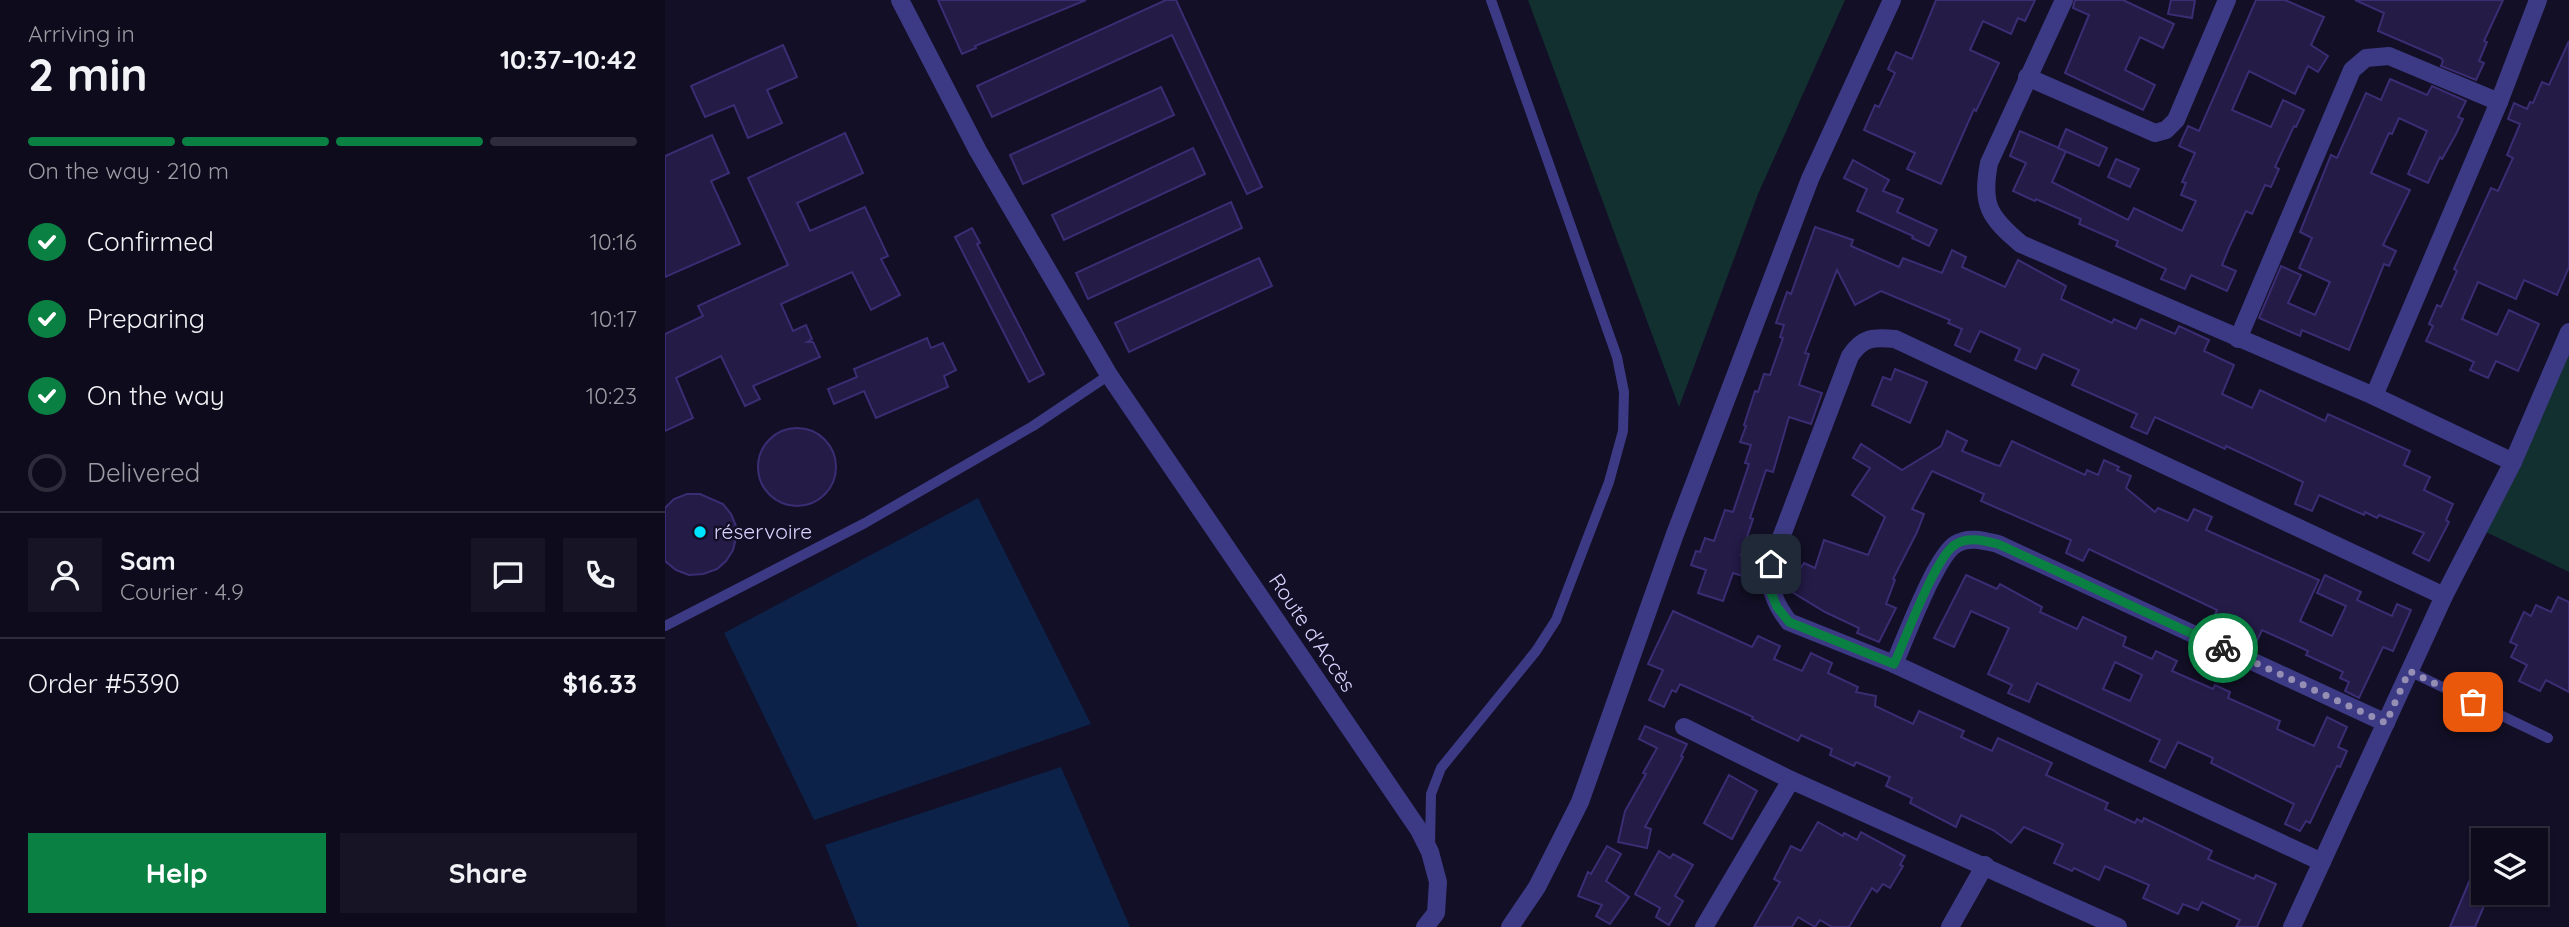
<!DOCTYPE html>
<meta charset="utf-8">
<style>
:root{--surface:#0e0b1c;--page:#171425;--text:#f1f3f6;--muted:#9b9ba3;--line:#2e2b3b;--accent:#0b8043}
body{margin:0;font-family:Quicksand,sans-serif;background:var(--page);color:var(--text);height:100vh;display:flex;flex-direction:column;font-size:26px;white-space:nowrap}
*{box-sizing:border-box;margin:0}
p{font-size:23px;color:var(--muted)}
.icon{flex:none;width:38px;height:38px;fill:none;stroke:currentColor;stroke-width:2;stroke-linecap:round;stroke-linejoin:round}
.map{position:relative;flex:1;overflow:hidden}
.details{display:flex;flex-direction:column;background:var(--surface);width:665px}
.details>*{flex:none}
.fabs{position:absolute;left:1806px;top:828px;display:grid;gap:14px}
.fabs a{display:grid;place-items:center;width:77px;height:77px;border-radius:0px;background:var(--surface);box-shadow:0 2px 5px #0004,0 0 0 2px var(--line);font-size:35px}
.pin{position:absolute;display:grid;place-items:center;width:60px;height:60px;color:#fff;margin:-30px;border-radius:14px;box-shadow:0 4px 10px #0006}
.courier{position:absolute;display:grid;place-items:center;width:70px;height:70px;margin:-35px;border:5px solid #0b8043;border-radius:50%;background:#fff;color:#222;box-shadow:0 2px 9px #0007}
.summary em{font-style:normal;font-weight:800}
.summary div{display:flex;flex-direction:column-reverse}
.summary{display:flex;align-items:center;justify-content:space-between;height:119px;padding:0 28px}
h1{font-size:46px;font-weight:800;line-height:52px}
.bar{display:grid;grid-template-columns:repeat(4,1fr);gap:10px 7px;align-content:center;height:84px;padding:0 28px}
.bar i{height:9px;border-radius:5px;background:var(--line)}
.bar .active{background:var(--accent)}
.bar p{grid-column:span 4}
.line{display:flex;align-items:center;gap:18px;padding:0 28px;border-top:2px solid var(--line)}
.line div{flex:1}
.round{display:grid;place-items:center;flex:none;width:74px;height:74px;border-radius:0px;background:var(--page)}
ol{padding:0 28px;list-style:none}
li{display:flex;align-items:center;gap:21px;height:77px}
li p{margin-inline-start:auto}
li .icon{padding:7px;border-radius:50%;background:var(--accent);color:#fff;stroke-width:4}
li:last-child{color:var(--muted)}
li i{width:38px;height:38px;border:4px solid var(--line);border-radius:50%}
.primary-button{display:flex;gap:14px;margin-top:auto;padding:14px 28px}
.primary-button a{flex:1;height:80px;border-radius:0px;background:var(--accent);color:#fff;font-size:28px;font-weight:800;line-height:80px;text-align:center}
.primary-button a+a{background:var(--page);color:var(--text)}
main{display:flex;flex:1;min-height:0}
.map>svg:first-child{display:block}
.green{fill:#12302f}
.water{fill:#0c2248}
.building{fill:#241b47;stroke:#3b2d73;stroke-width:2;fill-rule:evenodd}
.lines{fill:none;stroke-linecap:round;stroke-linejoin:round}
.lane{stroke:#3d3a85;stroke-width:10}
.street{stroke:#3d3a85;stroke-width:18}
.done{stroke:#948fb3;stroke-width:7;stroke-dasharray:0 12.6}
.route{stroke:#0b8043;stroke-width:9}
.poi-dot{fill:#00e5ff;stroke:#130f26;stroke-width:2.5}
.labels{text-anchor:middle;stroke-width:5;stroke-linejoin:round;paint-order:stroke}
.poi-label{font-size:21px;fill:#d9d4ff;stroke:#130f26;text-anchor:start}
.street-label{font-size:21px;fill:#d9d4ff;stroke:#130f26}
</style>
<main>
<section class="details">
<div class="summary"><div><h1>2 min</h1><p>Arriving in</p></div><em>10:37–10:42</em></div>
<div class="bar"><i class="active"></i><i class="active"></i><i class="active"></i><i></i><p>On the way · 210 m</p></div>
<ol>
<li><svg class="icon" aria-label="check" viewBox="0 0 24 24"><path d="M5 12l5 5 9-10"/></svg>Confirmed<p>10:16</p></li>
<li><svg class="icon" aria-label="check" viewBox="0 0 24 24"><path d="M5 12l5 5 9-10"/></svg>Preparing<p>10:17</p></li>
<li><svg class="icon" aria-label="check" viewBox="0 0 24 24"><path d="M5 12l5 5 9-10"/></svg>On the way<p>10:23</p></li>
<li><i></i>Delivered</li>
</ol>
<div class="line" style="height:126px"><a class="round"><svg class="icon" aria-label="person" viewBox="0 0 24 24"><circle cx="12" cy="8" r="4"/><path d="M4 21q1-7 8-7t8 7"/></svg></a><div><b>Sam</b><p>Courier · 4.9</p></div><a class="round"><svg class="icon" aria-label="chat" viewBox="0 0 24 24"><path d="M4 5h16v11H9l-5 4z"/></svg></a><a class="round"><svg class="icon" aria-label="phone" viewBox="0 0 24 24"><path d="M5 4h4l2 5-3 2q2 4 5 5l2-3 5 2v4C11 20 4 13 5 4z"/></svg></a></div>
<div class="line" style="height:91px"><div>Order #5390</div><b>$16.33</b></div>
<div class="primary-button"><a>Help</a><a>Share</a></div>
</section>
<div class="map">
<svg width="1904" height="927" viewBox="0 0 1904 927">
<rect width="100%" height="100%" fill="#130f26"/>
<g class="green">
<polygon points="863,0 1180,0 1093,194 1014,407"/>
<polygon points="1904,346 1904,572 1821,532"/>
</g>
<g class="water">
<polygon points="313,498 426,724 149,820 59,633"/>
<polygon points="396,767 465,927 193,927 160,845"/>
</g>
<g class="building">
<polygon points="273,0 421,0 310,46 311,48 297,54"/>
<polygon points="501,0 511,0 597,187 582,194 507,35 327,117 312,86"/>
<polygon points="1271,0 1370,0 1360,21 1353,18 1346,34 1318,21 1305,50 1334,63 1311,111 1309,109 1276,184 1242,169 1250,153 1199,130 1210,105 1214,107 1230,73 1223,69 1231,52 1247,59"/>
<polygon points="1410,0 1458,0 1509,24 1498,48 1475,37 1460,70 1490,85 1478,110 1400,73 1424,15 1408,8"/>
<polygon points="1506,0 1530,0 1527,18 1503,14"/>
<polygon points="1591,0 1620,0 1659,17 1646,45 1663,56 1653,72 1643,66 1630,94 1584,71 1567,110 1606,127 1618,100 1639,110 1631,127 1629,126 1610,167 1614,169 1606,187 1600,185 1587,214 1581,211 1564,248 1557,265 1571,271 1562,291 1526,275 1520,289 1496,279 1501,269 1451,246 1453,241 1414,224 1416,219 1371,199 1370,201 1348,191 1361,163 1345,156 1355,131 1401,151 1387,182 1463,220 1469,208 1517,231 1531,201 1516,195 1521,183 1517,182 1530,153 1514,146 1523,126 1534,131"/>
<polygon points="1690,0 1838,0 1819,41 1822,42 1814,61 1819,63 1811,80 1776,66 1778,61 1776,58 1713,31 1719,13"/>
<polygon points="1904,41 1904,267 1892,295 1859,280 1851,299 1813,282 1797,319 1832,335 1844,310 1874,324 1853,371 1831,361 1823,378 1805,370 1809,362 1761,341 1768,326 1764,324 1772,305 1776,307 1792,271 1789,269 1826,188 1833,191 1848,158 1842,155 1855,124 1843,119 1849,103 1862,109 1865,102 1868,103 1877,82 1884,85"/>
<polygon points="118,45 132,77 102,90 117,123 83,138 69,105 40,117 26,86"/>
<polygon points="1725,79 1762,95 1767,86 1801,101 1793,117 1798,119 1791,134 1777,159 1775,157 1763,183 1743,174 1762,131 1734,118 1727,134 1724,133 1706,173 1745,190 1718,245 1731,251 1724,266 1719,264 1684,350 1637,330 1635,336 1594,318 1616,266 1636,275 1623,303 1650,315 1665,282 1634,268 1647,238 1635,232 1666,155 1672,158 1701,93 1716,100"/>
<polygon points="496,87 509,115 358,184 345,155"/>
<polygon points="1401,129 1442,148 1434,166 1393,148"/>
<polygon points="180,133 198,173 132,203 145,231 200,207 223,256 216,259 235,295 206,310 187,272 116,304 128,331 141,325 147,339 142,342 148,342 155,357 88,386 95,399 80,406 56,356 11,378 28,418 0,431 0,334 38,316 33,306 123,265 83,178"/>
<polygon points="47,135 64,173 46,181 75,244 0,277 0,156"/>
<polygon points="528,148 540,174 399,240 387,215"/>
<polygon points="1451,159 1474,169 1465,187 1443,177"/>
<polygon points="1188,160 1224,180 1218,191 1238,199 1232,212 1272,230 1264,246 1247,238 1248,236 1192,211 1202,189 1179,178"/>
<polygon points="566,202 577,228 423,299 411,273"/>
<polygon points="1150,227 1188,240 1186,246 1234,267 1238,258 1277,273 1287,250 1301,257 1297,267 1340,287 1353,260 1401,286 1396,299 1447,323 1449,319 1471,329 1476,319 1510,334 1514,326 1544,340 1539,351 1569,365 1557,394 1587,408 1595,390 1660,421 1663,414 1745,451 1739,465 1765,477 1759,490 1788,504 1781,520 1784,522 1764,561 1748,553 1759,533 1714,515 1712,518 1700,512 1699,515 1654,495 1647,511 1630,504 1638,482 1561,446 1560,449 1490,417 1482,434 1466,427 1472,414 1407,385 1414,370 1378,354 1371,369 1350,360 1355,349 1315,331 1305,352 1290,345 1297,329 1283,323 1285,320 1216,291 1190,305 1172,270 1140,353 1144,354 1134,385 1157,393 1146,424 1124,417 1108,472 1101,470 1085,518 1088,519 1076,555 1091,560 1084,578 1068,573 1058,601 1033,593 1041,570 1026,565 1031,551 1035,552 1040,538 1049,541 1060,510 1068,512 1084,464 1080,463 1086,445 1075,442 1081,426 1079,425 1090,391 1093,392 1099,374 1105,375 1118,338 1115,337 1119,325 1111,323 1122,292 1126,294"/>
<polygon points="307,228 315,243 312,244 379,374 364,382 290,237"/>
<polygon points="594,258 607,286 464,352 450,323"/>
<polygon points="262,338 266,348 278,343 291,370 279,376 283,387 211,418 199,391 169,404 163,389 192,377 189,369"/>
<polygon points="1230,369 1262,382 1245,423 1207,405 1218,377 1226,380"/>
<circle cx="132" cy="467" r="39"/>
<polygon points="1282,431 1302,441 1297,451 1331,465 1335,466 1347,441 1420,475 1422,470 1433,475 1439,460 1454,467 1452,470 1466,476 1461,488 1490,512 1493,508 1523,521 1529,509 1547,517 1541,530 1654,580 1635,621 1667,636 1681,606 1652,593 1660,575 1696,592 1692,600 1727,616 1732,604 1746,610 1728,651 1718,647 1694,698 1680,691 1684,682 1675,678 1678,672 1641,655 1643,651 1597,630 1588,649 1573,642 1574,640 1545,627 1552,610 1424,549 1418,561 1401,553 1406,540 1316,501 1319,494 1267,471 1247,509 1259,514 1252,532 1228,579 1230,580 1221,604 1231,608 1214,642 1192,633 1194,628 1160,612 1122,589 1139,563 1150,568 1159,540 1203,555 1220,517 1187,495 1205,468 1188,458 1196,444 1237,470 1276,446"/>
<polygon points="22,494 35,494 58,504 66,514 71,526 71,538 68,550 61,561 52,569 38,574 24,575 11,570 0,561 0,508 9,499"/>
<path d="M 1301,575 L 1332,589 L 1335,584 L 1377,607 L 1375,612 L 1412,629 L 1418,617 L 1461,637 L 1458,646 L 1487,659 L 1491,651 L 1512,661 L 1507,671 L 1548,689 L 1550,685 L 1565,692 L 1563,698 L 1615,721 L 1612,729 L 1649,746 L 1662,717 L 1682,727 L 1673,747 L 1682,751 L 1675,767 L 1672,766 L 1645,823 L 1641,821 L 1635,831 L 1620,824 L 1629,804 L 1546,763 L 1548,758 L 1513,742 L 1500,768 L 1485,761 L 1495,740 L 1372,683 L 1364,702 L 1343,693 L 1347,685 L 1323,674 L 1344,628 L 1306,611 L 1289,647 L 1269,638 ZM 1450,662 L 1477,675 L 1465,701 L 1438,689 Z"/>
<polygon points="1893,597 1904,602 1904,692 1881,680 1875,691 1854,681 1862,665 1846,657 1852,645 1845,642 1859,612 1866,616 1871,605 1886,612"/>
<polygon points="1008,611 1087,647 1093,636 1115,646 1109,659 1137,671 1146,653 1167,663 1163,673 1193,687 1191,692 1211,696 1210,706 1248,724 1254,711 1299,731 1296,737 1327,751 1333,738 1387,763 1381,775 1443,803 1440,809 1470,823 1472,819 1477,822 1479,818 1547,851 1543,859 1589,879 1591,875 1611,884 1592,927 1571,927 1575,920 1537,902 1533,910 1518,904 1513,914 1478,898 1484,885 1440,866 1434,880 1409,868 1407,871 1389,863 1398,844 1359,827 1346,843 1328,830 1296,815 1291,827 1245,803 1247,798 1221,786 1225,777 1191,762 1189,766 1165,755 1167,749 1136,735 1133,741 1087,719 1088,717 1015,684 1011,692 1007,690 999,707 984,700 998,670 983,664"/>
<polygon points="980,726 1022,744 1016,756 1018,757 980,827 986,829 982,848 953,842 960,811 981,774 978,773 992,748 974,739"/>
<polygon points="1064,775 1092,791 1067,839 1039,823"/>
<polygon points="1153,822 1178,836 1179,833 1192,840 1196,832 1240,856 1235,865 1238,866 1225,888 1218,884 1212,892 1207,888 1184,927 1167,927 1155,920 1150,927 1133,917 1127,927 1089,927 1115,882 1109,879 1126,846 1136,851"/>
<polygon points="942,846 956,854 941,881 964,897 945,924 931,916 937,905 913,896 923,872 926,874"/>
<polygon points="1818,849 1818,892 1825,892 1810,927 1785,927"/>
<polygon points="994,851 1005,858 1008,854 1028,865 1010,896 1018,901 1004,925 991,917 995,908 970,894"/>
</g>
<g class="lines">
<g class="lane">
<polyline points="0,626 200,523 368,426 444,375"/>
<polyline points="1744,671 1883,738"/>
<polyline points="765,846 766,794 776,768 871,651 891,620 944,482 958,431 959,392 952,357 826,0"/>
</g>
<g class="street">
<polyline points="235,0 313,151 444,375 754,830 765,852 773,882 771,913 760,927"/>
<path d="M 1399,0 L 1324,163 C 1316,205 1324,217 1356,244 L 1709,396 L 1848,462"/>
<polyline points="1362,77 1490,133 1501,130 1511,120 1562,0"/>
<polyline points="1573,339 1687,70 1701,58 1724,56 1834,102"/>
<polyline points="1709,396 1834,102 1873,0"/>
<path d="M 1229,664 C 1240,640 1271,555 1291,544 C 1304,536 1320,541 1333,544 L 1721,723"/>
<polyline points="1019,727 1126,780 1453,927"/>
<path d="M 1657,862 L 1229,664 L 1124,622 C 1109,603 1104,588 1106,564 L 1185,356 C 1198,337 1208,337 1230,339 L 1779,596"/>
<polyline points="845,927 872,887 915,802 1010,534 1145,179 1227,0"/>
<polyline points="1039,927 1126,780"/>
<polyline points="1285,927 1320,865"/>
<polyline points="1627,927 1779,596 1848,462 1904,332"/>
</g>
</g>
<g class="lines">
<polyline class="done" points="1558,648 1721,723 1744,671 1808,702"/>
<path class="route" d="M 1106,564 L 1106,593 L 1112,607 L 1124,622 L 1229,664 C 1240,640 1271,555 1291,544 C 1304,536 1320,541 1333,544 L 1558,648"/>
</g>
<circle class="poi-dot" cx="35" cy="532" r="7"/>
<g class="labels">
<g class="poi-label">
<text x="49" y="539">réservoire</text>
</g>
<g class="street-label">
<text transform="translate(647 633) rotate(56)" y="7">Route d'Accès</text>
</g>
</g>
</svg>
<div class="fabs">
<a><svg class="icon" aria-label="layers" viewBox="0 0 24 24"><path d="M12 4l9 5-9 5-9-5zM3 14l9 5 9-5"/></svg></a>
</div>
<div class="pin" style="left:1808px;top:702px;background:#ea580c"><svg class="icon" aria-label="bag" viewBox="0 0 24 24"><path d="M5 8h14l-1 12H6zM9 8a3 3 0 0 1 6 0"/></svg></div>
<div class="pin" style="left:1106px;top:564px;background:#1f2937"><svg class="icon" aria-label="home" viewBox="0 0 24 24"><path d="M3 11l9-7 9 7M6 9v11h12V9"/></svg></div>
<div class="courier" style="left:1558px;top:648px"><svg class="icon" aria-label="bike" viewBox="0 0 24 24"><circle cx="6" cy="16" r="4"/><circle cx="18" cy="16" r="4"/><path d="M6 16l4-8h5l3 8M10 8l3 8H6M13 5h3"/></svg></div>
</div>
</main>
